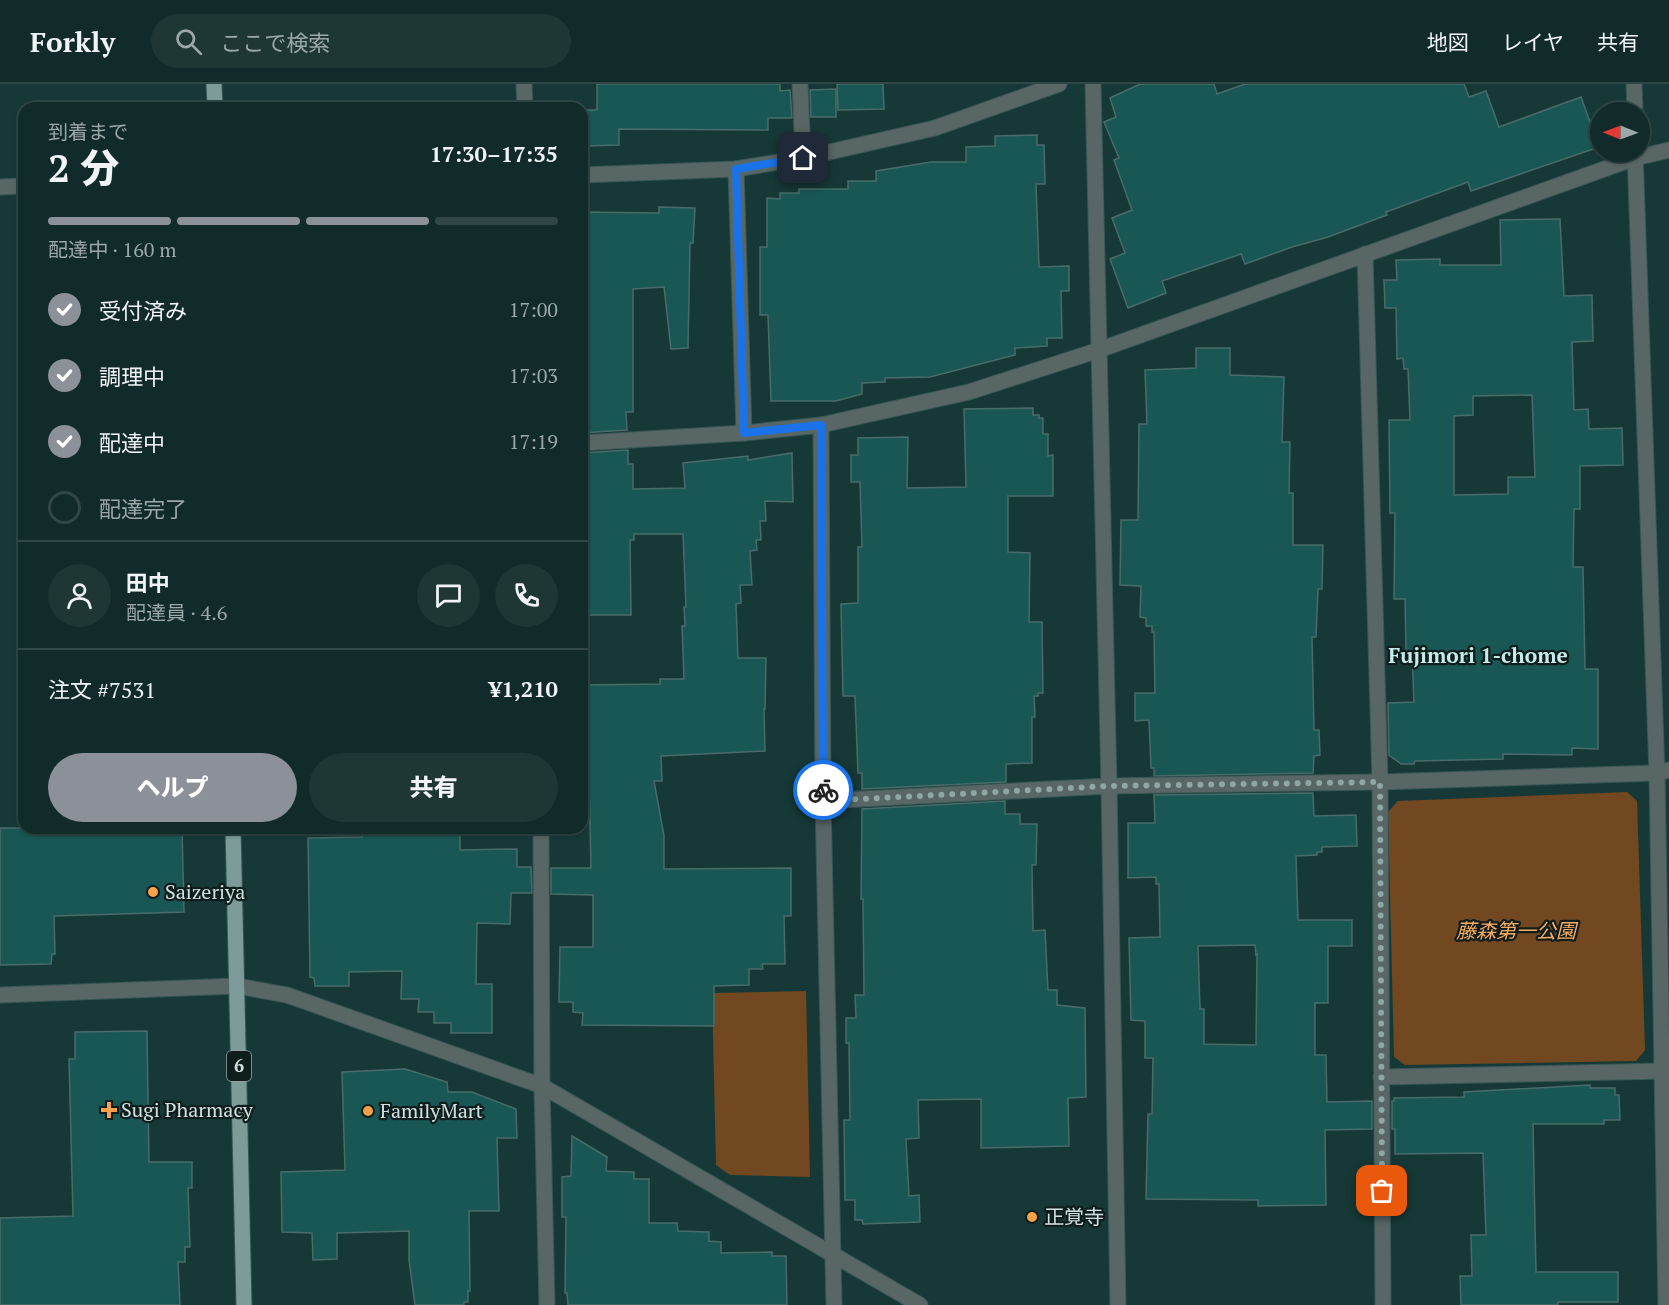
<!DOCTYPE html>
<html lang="ja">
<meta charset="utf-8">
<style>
:root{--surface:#102b29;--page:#1e3735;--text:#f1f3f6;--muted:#9ca7a8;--line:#304746;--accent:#8c9099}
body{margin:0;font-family:"PT Serif","Noto Sans JP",serif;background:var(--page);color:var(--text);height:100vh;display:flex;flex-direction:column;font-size:22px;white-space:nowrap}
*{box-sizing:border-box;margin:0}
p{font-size:20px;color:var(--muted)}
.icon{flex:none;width:33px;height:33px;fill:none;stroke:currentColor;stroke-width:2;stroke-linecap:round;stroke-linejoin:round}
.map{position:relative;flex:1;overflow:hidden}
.sheet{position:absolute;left:18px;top:18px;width:570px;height:732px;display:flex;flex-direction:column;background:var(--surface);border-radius:18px;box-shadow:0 2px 4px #0004,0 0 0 2px var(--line)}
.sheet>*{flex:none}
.needle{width:39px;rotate:271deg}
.controls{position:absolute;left:1590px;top:18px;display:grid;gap:12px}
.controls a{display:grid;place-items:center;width:60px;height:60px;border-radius:50%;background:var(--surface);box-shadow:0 2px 4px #0004,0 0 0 2px var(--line);font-size:30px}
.pin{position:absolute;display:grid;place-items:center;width:51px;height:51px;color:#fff;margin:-26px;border-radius:12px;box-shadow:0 3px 9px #0006}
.courier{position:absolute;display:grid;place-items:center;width:60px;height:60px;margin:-30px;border:4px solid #1a73e8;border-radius:50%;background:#fff;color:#222;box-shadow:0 2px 8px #0007}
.head em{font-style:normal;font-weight:800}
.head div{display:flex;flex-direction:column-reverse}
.head{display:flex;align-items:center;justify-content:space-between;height:102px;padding:0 30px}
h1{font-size:39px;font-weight:800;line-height:45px}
.bar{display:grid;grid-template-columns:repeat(4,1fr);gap:9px 6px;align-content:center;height:72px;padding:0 30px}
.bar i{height:8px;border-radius:4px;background:var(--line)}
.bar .active{background:var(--accent)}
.bar p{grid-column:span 4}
.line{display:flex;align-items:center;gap:15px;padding:0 30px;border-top:2px solid var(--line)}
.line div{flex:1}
.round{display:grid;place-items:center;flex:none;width:63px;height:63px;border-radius:32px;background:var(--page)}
ol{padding:0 30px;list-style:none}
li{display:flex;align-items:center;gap:18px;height:66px}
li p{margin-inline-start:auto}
li .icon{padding:6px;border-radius:50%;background:var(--accent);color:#fff;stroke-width:4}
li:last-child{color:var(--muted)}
li i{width:33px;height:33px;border:3px solid var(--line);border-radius:50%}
.cta{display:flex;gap:12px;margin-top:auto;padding:12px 30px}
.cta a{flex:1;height:69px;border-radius:36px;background:var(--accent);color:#fff;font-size:24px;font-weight:800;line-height:69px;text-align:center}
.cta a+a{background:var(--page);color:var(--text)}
header{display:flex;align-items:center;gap:36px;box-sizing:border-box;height:84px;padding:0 30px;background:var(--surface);border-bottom:2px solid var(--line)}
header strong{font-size:28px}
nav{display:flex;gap:33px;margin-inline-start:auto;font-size:21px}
.search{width:420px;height:54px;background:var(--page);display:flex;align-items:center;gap:15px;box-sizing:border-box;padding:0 21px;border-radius:33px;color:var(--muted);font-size:22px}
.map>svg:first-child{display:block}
.green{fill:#714820}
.building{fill:#195755;stroke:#496c6a;stroke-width:1.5;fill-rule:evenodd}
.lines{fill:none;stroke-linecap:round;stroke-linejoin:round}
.minor-casing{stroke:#375755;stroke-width:17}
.tertiary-casing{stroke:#375755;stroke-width:17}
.primary-casing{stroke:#375755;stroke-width:17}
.minor{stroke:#586766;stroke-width:15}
.tertiary{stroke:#586766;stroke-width:15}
.primary{stroke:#7c9b99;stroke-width:15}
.done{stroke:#8ea6a4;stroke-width:6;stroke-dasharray:0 10.8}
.route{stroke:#1a73e8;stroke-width:8}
.poi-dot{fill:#f8a14a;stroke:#0f1d1c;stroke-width:2}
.labels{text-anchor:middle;stroke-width:4.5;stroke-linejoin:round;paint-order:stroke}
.shield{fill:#0f1d1c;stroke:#95a6a4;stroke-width:1.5}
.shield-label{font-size:18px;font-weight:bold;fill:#cee0df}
.poi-label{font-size:20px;fill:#cee0df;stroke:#0f1d1c;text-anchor:start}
.park-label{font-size:20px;font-style:italic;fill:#fcab5f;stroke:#0f1d1c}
.neighbourhood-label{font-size:21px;font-weight:bold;fill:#c5ecea;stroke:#0f1d1c}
</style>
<header>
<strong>Forkly</strong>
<div class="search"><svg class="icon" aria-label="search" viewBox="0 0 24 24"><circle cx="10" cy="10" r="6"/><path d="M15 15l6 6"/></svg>ここで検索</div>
<nav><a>地図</a><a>レイヤ</a><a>共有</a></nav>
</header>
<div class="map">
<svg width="1669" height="1221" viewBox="0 0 1669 1221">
<rect width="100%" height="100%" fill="#163937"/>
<g class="green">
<polygon points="1627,708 1637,717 1645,966 1636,977 1405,981 1394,973 1388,728 1398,717"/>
<polygon points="806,907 810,1093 730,1091 716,1081 712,909"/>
</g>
<g class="building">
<polygon points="597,0 780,0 780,7 790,6 792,34 768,34 768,46 619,45 619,61 582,62 582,26 597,26"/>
<polygon points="837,0 883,0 884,25 838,26"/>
<polygon points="1140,0 1214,0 1217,10 1245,0 1464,0 1469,13 1486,7 1499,43 1581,13 1599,63 1471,107 1468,98 1386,128 1387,131 1328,153 1292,163 1245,180 1241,170 1162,197 1166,209 1128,224 1110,175 1125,169 1112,134 1132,126 1114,76 1119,74 1104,38 1116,33 1110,14"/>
<polygon points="836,5 836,33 811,33 810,6"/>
<polygon points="1037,51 1037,61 1044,61 1045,100 1036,100 1039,183 1069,182 1069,207 1061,207 1062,254 1047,254 1047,262 1015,264 1015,271 930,293 885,294 885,298 862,299 862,310 836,317 771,317 768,231 760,231 760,163 767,163 767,114 780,115 780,109 799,109 799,105 848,105 848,97 876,97 876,87 931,78 966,78 966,63 995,62 995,52"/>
<polygon points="659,123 695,124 693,159 690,159 688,264 671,265 664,203 633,205 633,328 626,328 627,346 582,349 582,128 659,129"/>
<path d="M 1560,135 L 1564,212 L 1592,211 L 1593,257 L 1572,258 L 1574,326 L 1588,325 L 1589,345 L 1622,344 L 1623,381 L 1580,382 L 1580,425 L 1574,425 L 1573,483 L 1583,483 L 1585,585 L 1598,585 L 1598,665 L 1572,664 L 1572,671 L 1503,670 L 1503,675 L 1415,677 L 1414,680 L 1401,680 L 1389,671 L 1388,619 L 1414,618 L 1412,567 L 1406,567 L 1405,515 L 1394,515 L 1395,429 L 1390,429 L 1389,336 L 1410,336 L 1408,285 L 1404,285 L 1403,274 L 1397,275 L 1396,224 L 1385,224 L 1384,196 L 1397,196 L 1396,176 L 1440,175 L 1440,181 L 1501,181 L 1500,136 ZM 1532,311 L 1535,393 L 1508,393 L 1508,410 L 1454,411 L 1454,332 L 1473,331 L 1473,312 Z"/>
<polygon points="1196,264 1230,264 1230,291 1284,293 1282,358 1290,358 1289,409 1293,409 1293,461 1323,461 1322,505 1318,505 1316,553 1312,553 1314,646 1319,646 1320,671 1314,672 1313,689 1154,692 1154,684 1151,684 1149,636 1135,637 1135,609 1155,609 1154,548 1152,548 1152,542 1146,542 1146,534 1140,533 1141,502 1120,501 1121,436 1138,436 1139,340 1147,340 1145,286 1196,284"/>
<polygon points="1033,324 1033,331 1039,331 1039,334 1043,334 1043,350 1048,350 1048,372 1053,371 1053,412 1008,412 1008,468 1030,469 1029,538 1042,538 1043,609 1038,609 1038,612 1034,612 1035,633 1032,633 1032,679 1006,680 1006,698 862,705 862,689 858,689 855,612 843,612 841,520 858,519 858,463 862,463 860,398 851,398 851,371 858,371 858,354 908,353 907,404 966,403 964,325"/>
<polygon points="628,366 628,380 633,380 633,405 685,404 683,379 748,372 748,376 792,369 793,418 765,417 766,437 760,437 761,456 756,456 757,466 750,467 752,501 740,501 741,519 736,520 738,574 766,574 765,625 764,625 765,667 661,672 662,697 654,697 664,752 664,785 791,784 791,832 784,832 785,880 762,880 763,885 749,885 749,901 714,902 714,942 582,941 583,929 573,928 573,918 559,918 560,863 593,863 593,811 551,810 551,784 591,784 588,655 582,655 582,601 660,600 660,595 684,595 682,542 685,542 684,523 686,523 683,450 634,450 634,456 630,456 631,531 582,531 582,369"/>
<path d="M 1313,709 L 1314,732 L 1356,731 L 1357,762 L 1322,763 L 1322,768 L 1317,768 L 1317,771 L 1296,772 L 1298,836 L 1352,836 L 1352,862 L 1328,862 L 1328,919 L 1315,919 L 1315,971 L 1326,971 L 1327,1018 L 1372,1017 L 1372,1045 L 1325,1046 L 1326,1121 L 1258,1122 L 1258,1116 L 1146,1115 L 1148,1030 L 1152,1030 L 1153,974 L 1145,974 L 1145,937 L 1131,936 L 1129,854 L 1160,853 L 1159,800 L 1156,800 L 1156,793 L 1128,794 L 1128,739 L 1155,739 L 1154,711 ZM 1255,861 L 1256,871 L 1257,870 L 1256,961 L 1204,960 L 1204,925 L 1200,925 L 1198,862 Z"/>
<polygon points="1005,717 1005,730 1020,730 1020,740 1037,740 1036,781 1032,781 1033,847 1045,846 1048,906 1057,906 1057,921 1085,924 1086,1013 1068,1014 1069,1062 981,1064 981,1015 918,1016 919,1054 906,1055 909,1112 919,1111 920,1138 863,1140 862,1136 855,1136 855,1116 845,1116 844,1036 850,1036 849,959 846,959 846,934 856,934 855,911 864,911 863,815 861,815 862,725"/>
<polygon points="0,744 182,744 184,828 54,832 55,870 52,870 51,880 0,881"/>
<polygon points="362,744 460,744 460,766 517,765 517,783 531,783 532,809 511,809 510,840 477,839 476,900 492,900 492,949 451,949 451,939 434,939 434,928 418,928 419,915 401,915 402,887 349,888 349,902 315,902 314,894 310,893 308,754 362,753"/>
<polygon points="147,947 149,1078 192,1078 192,1104 188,1104 190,1163 185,1163 185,1178 178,1178 180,1221 0,1221 0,1134 73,1132 69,975 75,975 75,948"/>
<polygon points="405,985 447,998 448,1008 472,1008 516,1025 517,1054 497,1054 499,1127 469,1127 470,1207 468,1207 468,1218 464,1218 464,1221 415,1221 409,1176 409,1147 337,1149 337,1175 313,1176 312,1149 282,1148 281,1088 345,1086 342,988"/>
<polygon points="1590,1001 1590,1004 1615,1004 1615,1011 1619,1011 1620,1036 1604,1036 1604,1040 1533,1040 1536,1188 1618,1188 1618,1218 1558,1218 1558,1221 1461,1221 1460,1192 1472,1192 1471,1151 1486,1151 1483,1069 1395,1070 1395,1045 1392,1045 1392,1017 1394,1017 1394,1014 1464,1013 1464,1008"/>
<polygon points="572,1052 607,1073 606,1087 634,1088 634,1095 649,1095 649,1139 677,1139 678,1147 709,1148 709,1157 721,1158 721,1169 772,1168 772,1172 786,1172 787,1221 568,1221 567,1209 565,1209 566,1133 562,1133 562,1093 571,1092"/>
</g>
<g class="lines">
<g class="minor-casing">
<g id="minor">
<polyline points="524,0 525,24"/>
<polyline points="800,0 803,74"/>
<polyline points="1093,0 1109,702 1118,1221"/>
<polyline points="1634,0 1635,28"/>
<polyline points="1635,68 1657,689 1666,1221"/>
<polyline points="736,85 744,349"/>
<polyline points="1365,170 1380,698 1383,1221"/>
<polyline points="821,341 823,717 834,1221"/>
<polyline points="582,359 744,349 821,341 969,308 1099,266 1635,74 1669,66"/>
<polyline points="823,717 1109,702 1380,698 1657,689 1669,686"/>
<polyline points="541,744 542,1002 547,1221"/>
<polyline points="237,902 287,911 542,1002 920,1221"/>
<polyline points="1381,993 1663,987"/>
</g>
</g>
<g class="tertiary-casing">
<g id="tertiary">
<polyline points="582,91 736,85 803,74 935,44 1059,0"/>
<polyline points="0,103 24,102"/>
<polyline points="0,911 237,902"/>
</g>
</g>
<g class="primary-casing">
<g id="primary">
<polyline points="214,0 215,24"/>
<polyline points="233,744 244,1221"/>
</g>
</g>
<use href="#minor" class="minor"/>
<use href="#tertiary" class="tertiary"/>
<use href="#primary" class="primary"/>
</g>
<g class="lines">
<polyline class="done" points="823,706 823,717 1109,702 1380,698 1382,1107"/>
<polyline class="route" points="803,74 736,85 744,349 821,341 823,706"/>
</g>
<g class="poi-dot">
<circle cx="153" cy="808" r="6"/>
<path d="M106 1017h6v6h6v6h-6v6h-6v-6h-6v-6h6z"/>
<circle cx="368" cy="1027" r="6"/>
<circle cx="1032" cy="1133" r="6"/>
</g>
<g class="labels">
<rect class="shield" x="227" y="967" width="24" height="30" rx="4.5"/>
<g class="shield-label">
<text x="239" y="988">6</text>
</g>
<g class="poi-label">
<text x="165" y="815">Saizeriya</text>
<text x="121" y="1033">Sugi Pharmacy</text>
<text x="380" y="1034">FamilyMart</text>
<text x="1044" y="1140">正覚寺</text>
</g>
<g class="park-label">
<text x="1516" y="854">藤森第一公園</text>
</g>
<g class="neighbourhood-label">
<text x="1478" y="579">Fujimori 1-chome</text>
</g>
</g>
</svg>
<div class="controls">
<a><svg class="needle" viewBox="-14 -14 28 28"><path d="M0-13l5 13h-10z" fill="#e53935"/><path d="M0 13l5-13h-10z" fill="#9ca7a8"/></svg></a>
</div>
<div class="pin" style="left:1382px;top:1107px;background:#ea580c"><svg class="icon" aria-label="bag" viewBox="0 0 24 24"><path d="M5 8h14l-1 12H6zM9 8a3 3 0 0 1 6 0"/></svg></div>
<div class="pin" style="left:803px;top:74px;background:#1f2937"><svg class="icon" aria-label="home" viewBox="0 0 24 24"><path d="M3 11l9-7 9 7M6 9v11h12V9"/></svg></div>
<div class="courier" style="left:823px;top:706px"><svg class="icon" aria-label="bike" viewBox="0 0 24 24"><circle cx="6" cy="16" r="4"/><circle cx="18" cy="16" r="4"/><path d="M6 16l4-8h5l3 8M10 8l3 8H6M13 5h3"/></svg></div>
<section class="sheet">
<div class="head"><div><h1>2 分</h1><p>到着まで</p></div><em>17:30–17:35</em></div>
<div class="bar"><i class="active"></i><i class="active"></i><i class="active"></i><i></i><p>配達中 · 160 m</p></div>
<ol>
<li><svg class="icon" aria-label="check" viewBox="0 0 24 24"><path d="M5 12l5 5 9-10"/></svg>受付済み<p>17:00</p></li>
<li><svg class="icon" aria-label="check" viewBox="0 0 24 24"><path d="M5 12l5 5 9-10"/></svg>調理中<p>17:03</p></li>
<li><svg class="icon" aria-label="check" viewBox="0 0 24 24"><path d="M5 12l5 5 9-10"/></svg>配達中<p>17:19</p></li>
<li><i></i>配達完了</li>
</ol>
<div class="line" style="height:108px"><a class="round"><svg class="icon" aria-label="person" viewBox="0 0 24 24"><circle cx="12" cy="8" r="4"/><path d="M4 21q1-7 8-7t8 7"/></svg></a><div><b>田中</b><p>配達員 · 4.6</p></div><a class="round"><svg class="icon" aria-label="chat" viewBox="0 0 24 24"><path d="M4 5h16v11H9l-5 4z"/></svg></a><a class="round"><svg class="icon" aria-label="phone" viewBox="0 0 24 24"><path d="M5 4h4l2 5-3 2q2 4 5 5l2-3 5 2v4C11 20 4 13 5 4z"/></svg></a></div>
<div class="line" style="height:78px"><div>注文 #7531</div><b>¥1,210</b></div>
<div class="cta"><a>ヘルプ</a><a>共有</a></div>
</section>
</div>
